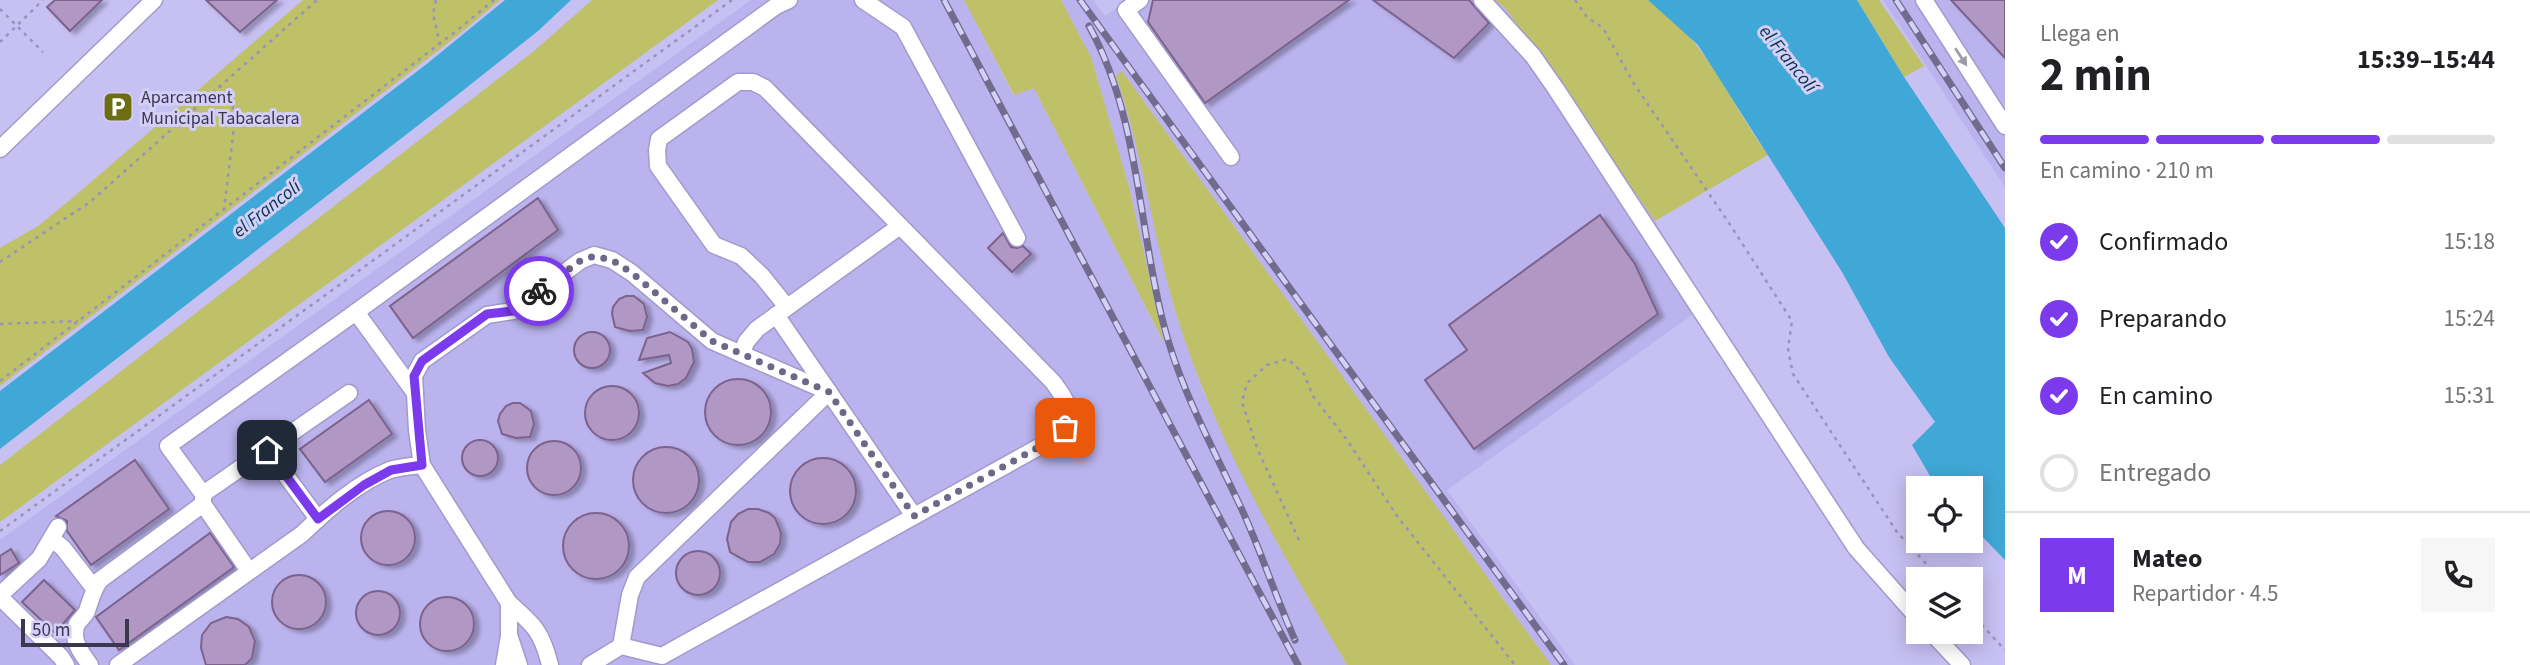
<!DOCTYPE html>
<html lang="es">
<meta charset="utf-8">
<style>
:root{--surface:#fff;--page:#f6f6f6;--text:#202124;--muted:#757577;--line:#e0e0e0;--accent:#7c3aed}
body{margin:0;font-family:"Source Sans 3",sans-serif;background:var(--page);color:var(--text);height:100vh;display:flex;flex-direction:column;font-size:26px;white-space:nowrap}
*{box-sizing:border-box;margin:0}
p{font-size:23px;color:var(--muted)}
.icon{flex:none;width:38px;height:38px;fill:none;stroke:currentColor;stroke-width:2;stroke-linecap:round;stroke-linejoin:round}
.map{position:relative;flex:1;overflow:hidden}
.side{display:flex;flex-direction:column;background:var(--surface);width:525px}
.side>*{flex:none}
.buttons{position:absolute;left:1906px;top:476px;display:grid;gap:14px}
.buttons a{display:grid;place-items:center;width:77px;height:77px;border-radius:0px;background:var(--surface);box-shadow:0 4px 18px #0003;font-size:35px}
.scale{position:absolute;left:21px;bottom:18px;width:108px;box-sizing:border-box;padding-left:7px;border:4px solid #3b384d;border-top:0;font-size:19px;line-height:24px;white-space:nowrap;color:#3b384d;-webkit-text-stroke:5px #d4cff8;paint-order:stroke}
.pin{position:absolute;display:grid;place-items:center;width:60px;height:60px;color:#fff;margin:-30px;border-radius:14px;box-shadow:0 4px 10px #0006}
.courier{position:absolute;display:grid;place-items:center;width:70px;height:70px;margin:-35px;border:5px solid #7c3aed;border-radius:50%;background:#fff;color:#222;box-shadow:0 2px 9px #0007}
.summary em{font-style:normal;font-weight:700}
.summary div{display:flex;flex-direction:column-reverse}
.summary{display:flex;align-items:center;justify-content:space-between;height:119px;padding:0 35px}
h1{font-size:46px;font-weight:700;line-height:52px}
.bar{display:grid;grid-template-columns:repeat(4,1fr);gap:10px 7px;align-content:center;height:84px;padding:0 35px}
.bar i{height:9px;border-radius:5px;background:var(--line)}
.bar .active{background:var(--accent)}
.bar p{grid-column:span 4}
.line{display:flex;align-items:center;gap:18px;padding:0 35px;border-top:2px solid var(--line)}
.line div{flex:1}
.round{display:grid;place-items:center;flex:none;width:74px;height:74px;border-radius:0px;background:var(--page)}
ol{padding:0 35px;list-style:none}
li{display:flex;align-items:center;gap:21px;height:77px}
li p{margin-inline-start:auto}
li .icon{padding:7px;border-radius:50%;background:var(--accent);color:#fff;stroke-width:4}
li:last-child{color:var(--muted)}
li i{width:38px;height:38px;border:4px solid var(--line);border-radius:50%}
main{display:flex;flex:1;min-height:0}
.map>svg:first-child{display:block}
.built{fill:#bbb3ed}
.green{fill:#bec167}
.water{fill:#40a8d6}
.building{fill:#b197c4;stroke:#7b628d;stroke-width:2;filter:url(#shadow)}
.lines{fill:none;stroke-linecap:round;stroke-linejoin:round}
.minor-casing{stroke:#a19acb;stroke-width:19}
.path{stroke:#9993bc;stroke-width:2.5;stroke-dasharray:3.5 5;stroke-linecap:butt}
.minor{stroke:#fff;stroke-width:16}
.rail-casing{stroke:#716c8d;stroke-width:7}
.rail{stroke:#d4cff8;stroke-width:4.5;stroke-dasharray:13;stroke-linecap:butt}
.oneway{fill:#9d9ca6}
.done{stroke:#6c6887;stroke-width:7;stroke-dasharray:0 12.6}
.route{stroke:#7c3aed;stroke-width:9}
.labels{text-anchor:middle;stroke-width:6;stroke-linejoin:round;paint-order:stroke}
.poi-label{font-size:18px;fill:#3b384d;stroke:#d4cff8;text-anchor:start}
.water-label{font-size:19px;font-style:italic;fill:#073649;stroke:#d4cff8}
</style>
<main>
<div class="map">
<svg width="2005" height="665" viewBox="0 0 2005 665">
<defs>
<filter id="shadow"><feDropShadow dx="5" dy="3" stdDeviation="2" flood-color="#0004"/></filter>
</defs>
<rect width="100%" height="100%" fill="#c7c0f3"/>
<g class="built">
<polygon points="751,0 964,0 1013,95 1034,88 1162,340 1129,187 1091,57 1061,0 1093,0 1105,16 1127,0 1495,0 1506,9 1655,221 1706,305 1447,490 1575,665 1551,665 1122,71 1116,76 1140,155 1162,261 1174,308 1202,389 1227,443 1299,582 1347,665 0,665 0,540"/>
<polygon points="1883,0 2005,0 2005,187 1919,55"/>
</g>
<g class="green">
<polygon points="303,0 500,0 457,36 0,386 0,248 38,226 70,200"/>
<polygon points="592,0 718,0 0,522 0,465 534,51"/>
<polygon points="964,0 1061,0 1091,57 1129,187 1164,343 1034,88 1014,95"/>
<path d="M 1495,0 L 1648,0 C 1705,36 1730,103 1768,155 L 1655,221 L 1506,9 Z"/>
<polygon points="1857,0 1879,0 1924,66 1904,77"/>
<path d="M 1122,71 L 1551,665 L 1347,665 C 1286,560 1223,453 1184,338 C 1154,251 1146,162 1116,76 Z"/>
</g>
<g class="water">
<polygon points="505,0 571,0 538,31 456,96 0,449 0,391 428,63"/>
<polygon points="1648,0 1857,0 1904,77 2005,228 2005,560 1971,525 1970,488 1937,488 1912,445 1935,422 1889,357 1842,272 1698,45"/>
</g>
<g class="building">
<polygon points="55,0 102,0 70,31 47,7"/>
<polygon points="206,0 277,0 240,32"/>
<polygon points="1153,0 1349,0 1205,103 1148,22"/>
<polygon points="1373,0 1469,0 1489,23 1454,58"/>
<polygon points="1951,0 2005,0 2005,58"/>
<polygon points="538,198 558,230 413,338 390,306"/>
<polygon points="1600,215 1635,264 1658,314 1474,449 1425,380 1467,350 1449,325"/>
<polygon points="1003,233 1011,247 1017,248 1023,246 1031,254 1012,272 988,248"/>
<polygon points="626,296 634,296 644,304 647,317 643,330 630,331 615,327 612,314 613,307 619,299"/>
<polygon points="670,332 688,342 692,349 694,362 686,378 678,384 668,386 655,383 643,373 671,363 669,355 639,360 647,338"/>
<circle cx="592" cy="350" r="18"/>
<circle cx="738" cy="412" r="33"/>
<circle cx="612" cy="413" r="27"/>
<polygon points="369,400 392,434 325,482 300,449"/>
<polygon points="513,403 520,403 531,411 534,424 530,437 516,438 502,434 498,421 500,414 506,406"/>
<circle cx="480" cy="458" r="18"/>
<circle cx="554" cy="468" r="27"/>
<circle cx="666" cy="480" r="33"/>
<circle cx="823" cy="491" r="33"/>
<polygon points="135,460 169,509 91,565 67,531 67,521 56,516"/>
<polygon points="748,509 758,509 769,513 775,518 781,533 780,544 774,554 760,562 748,562 730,552 727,539 731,522 738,514"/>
<circle cx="388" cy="538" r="27"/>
<circle cx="596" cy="546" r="33"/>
<polygon points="210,533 234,567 119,650 96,617"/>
<polygon points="11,549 19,563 0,575 0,556"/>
<circle cx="698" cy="573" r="22"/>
<circle cx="299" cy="602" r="27"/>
<polygon points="44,580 75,610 55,633 22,602"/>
<circle cx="378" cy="613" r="22"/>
<circle cx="447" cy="624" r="27"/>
<polygon points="226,617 238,619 249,627 255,641 252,658 245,665 206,665 201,648 202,635 211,623"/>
</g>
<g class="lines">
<g class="minor-casing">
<g id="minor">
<polyline points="863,0 903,27 1017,238"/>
<polyline points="1140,0 1126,10 1231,157"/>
<polyline points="1482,0 1533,56 1556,89 1856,548 1918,618"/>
<polyline points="1924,0 2005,126"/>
<polyline points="0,149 154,0"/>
<polyline points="776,315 914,516"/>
<polyline points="742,354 746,342 757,329 900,226"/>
<polyline points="415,393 356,312 776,6 789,0"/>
<polyline points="267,450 318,519"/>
<polyline points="203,494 168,446 356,312"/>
<polyline points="52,539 63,548 94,588"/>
<polyline points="249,571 203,504 203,494 349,393"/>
<polyline points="0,595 39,559 58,527"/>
<polyline points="0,597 61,657 66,665"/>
<polyline points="509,603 422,465 417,430 414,376 422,361 487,315 513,311 580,261 594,255 612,260 632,273 712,341 829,392 637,577 630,595 621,646"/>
<polyline points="1931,632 1962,665"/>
<path d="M 90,665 C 82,654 70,639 77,624 C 80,619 85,616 87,611 C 91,599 93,590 100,580 L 203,504"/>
<path d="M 118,665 L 302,534 C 327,510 357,483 390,470 C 400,467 412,466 422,465"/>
<polyline points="504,665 509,636"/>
<path d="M 519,665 L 509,635 L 509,603 C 534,625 542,632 550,665"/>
<path d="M 590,665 L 621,646 L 662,656 L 1055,438 C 1077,415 1069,404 1053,382 L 765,88 L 753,82 L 738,82 L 659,139 L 657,150 L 658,166 L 714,245 L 741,256 L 762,276 L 787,307"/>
</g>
</g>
<g class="path">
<polyline points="436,0 433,14 440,44"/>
<polyline points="1575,0 1587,17 1603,28 1634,84 1729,223 1792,321 1788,349 1793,374 1897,532 1940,579"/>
<polyline points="0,9 43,52"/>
<polyline points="0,42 43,0"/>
<polyline points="219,85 231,100 235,118 224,210"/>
<polyline points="0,262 90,202 317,0"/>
<polyline points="0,324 78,321"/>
<polyline points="0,381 455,32 494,0"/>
<polyline points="0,531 732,0"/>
<polyline points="1299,540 1257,448 1242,402 1247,383 1267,365 1288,359 1304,374 1313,396 1347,440 1397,516 1515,665"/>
<polyline points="1970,612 2005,650"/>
</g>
<use href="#minor" class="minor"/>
<g class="rail-casing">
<g id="rail">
<polyline points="944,0 1298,665"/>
<polyline points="1080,0 1564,665"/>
<polyline points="1896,0 2005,168"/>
<path d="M 1089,26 C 1139,116 1138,224 1163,322 C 1180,390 1214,449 1243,512 C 1262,554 1276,598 1295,640"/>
</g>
</g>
<use href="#rail" class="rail"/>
</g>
<defs><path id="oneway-solid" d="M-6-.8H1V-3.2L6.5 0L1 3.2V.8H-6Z" transform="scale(1.75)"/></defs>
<use class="oneway" href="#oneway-solid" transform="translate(1961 57) rotate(57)"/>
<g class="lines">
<polyline class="done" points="539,291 580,261 594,256 612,260 632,273 712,341 829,392 914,516 1055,438 1065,428"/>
<polyline class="route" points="267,450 318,519 364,485 391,470 422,465 414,376 422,361 487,314 513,311 539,291"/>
</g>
<defs>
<g id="parking-square" transform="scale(1.575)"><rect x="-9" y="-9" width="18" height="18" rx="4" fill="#6d6e11" stroke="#d4cff8"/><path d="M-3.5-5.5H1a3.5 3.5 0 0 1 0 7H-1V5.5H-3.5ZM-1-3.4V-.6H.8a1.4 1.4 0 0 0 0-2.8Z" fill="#fff"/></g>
</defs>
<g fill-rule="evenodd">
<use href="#parking-square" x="118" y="107"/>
</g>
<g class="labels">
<g class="poi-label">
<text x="141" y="103">Aparcament<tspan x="141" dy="21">Municipal Tabacalera</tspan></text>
</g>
<g class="water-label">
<text transform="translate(1789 58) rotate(51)" y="7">el Francolí</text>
<text transform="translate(266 208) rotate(-38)" y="7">el Francolí</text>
</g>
</g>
</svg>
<div class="buttons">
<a><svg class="icon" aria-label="locate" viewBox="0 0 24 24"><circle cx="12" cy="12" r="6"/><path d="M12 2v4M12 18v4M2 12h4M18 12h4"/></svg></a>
<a><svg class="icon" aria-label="layers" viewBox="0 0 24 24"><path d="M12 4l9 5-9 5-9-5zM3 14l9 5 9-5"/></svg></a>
</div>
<div class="scale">50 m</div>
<div class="pin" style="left:1065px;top:428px;background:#ea580c"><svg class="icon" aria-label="bag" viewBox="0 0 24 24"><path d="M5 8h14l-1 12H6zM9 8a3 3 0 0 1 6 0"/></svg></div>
<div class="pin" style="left:267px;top:450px;background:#1f2937"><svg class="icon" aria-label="home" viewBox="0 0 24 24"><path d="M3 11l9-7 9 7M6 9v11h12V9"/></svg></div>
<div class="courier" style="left:539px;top:291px"><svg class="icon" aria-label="bike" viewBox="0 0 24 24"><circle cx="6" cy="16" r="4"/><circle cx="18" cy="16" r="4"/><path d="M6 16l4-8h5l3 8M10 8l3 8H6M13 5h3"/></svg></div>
</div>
<section class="side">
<div class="summary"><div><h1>2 min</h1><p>Llega en</p></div><em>15:39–15:44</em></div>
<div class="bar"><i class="active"></i><i class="active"></i><i class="active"></i><i></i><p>En camino · 210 m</p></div>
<ol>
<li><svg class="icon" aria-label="check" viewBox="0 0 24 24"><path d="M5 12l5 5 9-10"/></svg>Confirmado<p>15:18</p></li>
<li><svg class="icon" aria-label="check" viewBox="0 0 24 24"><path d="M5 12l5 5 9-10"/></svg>Preparando<p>15:24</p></li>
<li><svg class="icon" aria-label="check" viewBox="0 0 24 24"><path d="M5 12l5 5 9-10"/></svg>En camino<p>15:31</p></li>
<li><i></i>Entregado</li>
</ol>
<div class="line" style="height:126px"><b class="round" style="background:var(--accent);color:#fff">M</b><div><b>Mateo</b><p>Repartidor · 4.5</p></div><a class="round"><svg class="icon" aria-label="phone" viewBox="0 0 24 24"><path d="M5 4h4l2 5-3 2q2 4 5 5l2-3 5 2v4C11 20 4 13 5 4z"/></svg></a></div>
</section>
</main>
